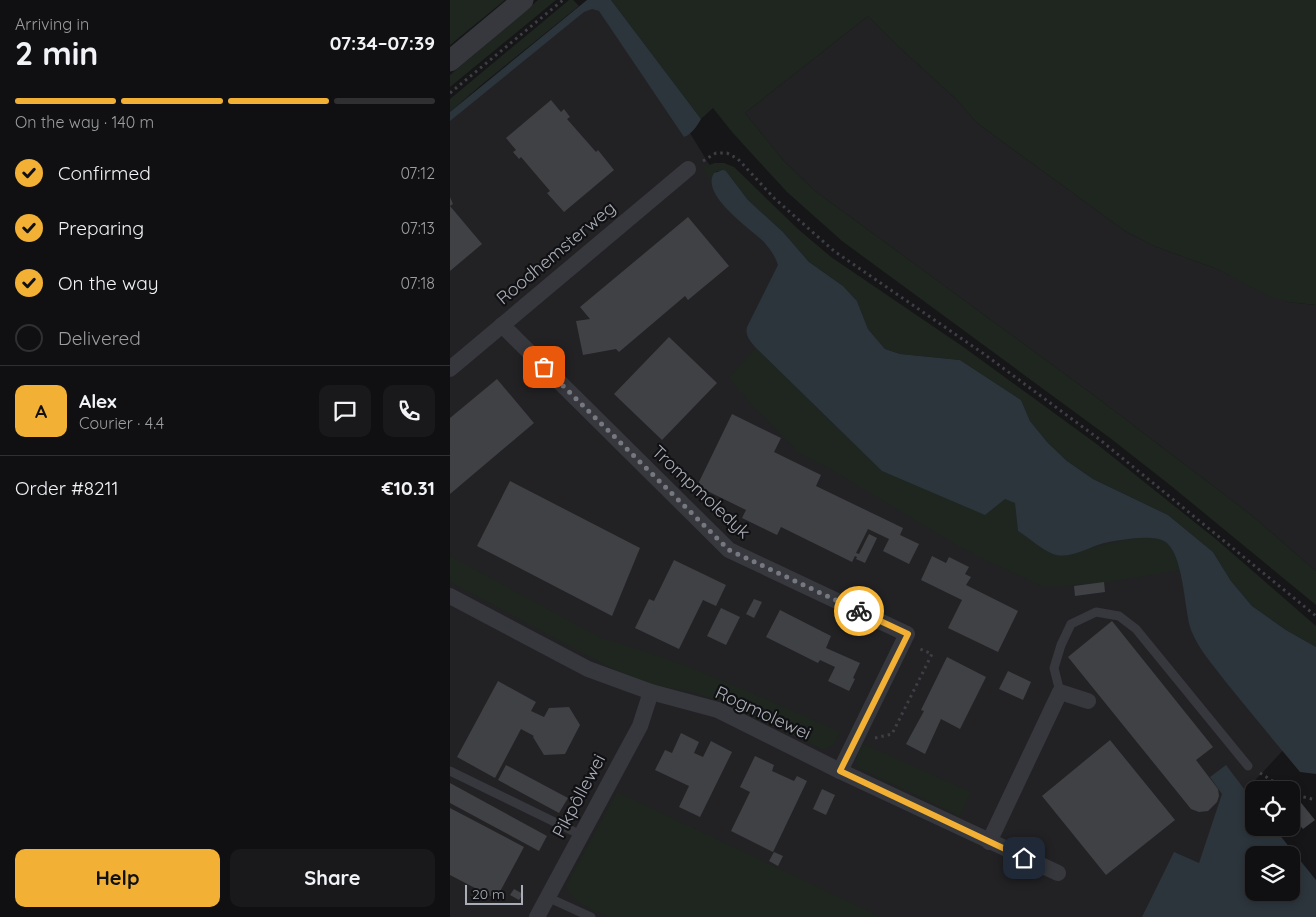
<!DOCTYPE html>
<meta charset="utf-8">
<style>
:root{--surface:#101012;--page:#19191b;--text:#f1f3f6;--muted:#9c9d9f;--line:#303032;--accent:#f2b134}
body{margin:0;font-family:Quicksand,sans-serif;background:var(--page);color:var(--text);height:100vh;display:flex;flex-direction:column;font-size:19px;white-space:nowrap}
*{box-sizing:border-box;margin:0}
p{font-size:16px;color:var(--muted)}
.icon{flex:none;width:28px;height:28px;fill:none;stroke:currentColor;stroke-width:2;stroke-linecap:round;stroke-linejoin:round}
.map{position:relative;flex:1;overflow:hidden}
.side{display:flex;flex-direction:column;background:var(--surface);width:450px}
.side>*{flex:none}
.tools{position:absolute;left:795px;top:781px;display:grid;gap:10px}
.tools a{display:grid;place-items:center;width:55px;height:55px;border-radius:10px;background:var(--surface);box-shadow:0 2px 8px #0003,0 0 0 1px var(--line);font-size:25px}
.scale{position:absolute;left:15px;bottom:12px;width:58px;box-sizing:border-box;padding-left:5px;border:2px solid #a8adb8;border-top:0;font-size:14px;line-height:18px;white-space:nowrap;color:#a8adb8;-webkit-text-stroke:4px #111113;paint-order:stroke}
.pin{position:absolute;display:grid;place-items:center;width:42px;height:42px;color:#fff;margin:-21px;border-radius:10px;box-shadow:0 2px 8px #0006}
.courier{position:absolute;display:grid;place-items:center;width:50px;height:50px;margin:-25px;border:4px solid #f2b134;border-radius:50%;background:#fff;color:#222;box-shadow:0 1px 6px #0007}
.head em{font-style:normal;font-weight:700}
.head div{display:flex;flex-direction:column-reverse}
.head{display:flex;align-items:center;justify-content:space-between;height:85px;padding:0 15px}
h1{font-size:32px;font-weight:700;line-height:38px}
.bar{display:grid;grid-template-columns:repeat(4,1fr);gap:8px 5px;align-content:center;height:60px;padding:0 15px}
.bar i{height:6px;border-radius:4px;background:var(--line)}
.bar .selected{background:var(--accent)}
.bar p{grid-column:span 4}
.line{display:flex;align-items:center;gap:12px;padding:0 15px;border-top:1px solid var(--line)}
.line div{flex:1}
.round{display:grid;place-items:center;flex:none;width:52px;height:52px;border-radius:10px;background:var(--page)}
ol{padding:0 15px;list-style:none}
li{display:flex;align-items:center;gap:15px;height:55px}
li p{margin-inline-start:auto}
li .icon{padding:5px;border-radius:50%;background:var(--accent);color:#111;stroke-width:4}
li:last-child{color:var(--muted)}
li i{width:28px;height:28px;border:2px solid var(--line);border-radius:50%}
.button{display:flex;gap:10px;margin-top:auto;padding:10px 15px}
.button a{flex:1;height:58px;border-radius:10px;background:var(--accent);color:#111;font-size:20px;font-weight:700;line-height:58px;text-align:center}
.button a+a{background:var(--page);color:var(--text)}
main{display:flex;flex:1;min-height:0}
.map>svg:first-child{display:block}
.built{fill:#222225}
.green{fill:#1e261f}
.water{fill:#2c353c;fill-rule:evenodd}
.building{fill:#404145}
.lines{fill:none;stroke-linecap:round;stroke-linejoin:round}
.path{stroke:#3d3f44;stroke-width:3;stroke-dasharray:2.5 4;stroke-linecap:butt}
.service{stroke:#37383d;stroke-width:9}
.minor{stroke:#37383d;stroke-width:16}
.tertiary{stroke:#37383d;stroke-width:21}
.done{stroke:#757880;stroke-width:5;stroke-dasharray:0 9}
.route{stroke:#f2b134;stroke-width:6}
.labels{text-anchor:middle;stroke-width:4.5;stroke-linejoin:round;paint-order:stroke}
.street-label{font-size:18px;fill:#a8adb8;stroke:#111113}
</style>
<main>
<section class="side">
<div class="head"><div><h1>2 min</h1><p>Arriving in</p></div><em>07:34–07:39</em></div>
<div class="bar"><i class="selected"></i><i class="selected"></i><i class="selected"></i><i></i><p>On the way · 140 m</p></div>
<ol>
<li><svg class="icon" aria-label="check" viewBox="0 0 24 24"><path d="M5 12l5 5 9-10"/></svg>Confirmed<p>07:12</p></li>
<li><svg class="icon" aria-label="check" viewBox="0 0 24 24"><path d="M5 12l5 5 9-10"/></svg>Preparing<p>07:13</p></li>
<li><svg class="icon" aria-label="check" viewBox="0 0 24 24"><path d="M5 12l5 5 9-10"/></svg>On the way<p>07:18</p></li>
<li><i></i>Delivered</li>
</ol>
<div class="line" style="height:90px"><b class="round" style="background:var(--accent);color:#111">A</b><div><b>Alex</b><p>Courier · 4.4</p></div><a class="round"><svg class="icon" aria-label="chat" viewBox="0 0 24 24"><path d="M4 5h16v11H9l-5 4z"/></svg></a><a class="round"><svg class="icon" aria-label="phone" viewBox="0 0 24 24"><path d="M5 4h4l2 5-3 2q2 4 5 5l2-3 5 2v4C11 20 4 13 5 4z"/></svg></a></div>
<div class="line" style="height:65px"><div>Order #8211</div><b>€10.31</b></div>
<div class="button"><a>Help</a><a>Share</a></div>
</section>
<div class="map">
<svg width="866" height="917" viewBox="0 0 866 917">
<rect width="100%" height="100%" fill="#161618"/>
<g class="built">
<polygon points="143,0 235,125 278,195 419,357 723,533 849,733 786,801 804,828 804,892 841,892 866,917 0,917 0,117"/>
<polygon points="418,16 449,47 507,100 527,123 675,231 704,246 767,269 838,302 866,305 866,571 800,514 642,394 365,191 334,161 295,113"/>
</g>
<g class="green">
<polygon points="0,0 55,0 0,45"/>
<polygon points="88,0 106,0 0,87 0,75"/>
<polygon points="119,0 123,0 129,6 30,86 0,112 0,99"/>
<polygon points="161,0 866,0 866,305 838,302 821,297 767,269 704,246 675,231 527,123 507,100 449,47 418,16 295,113 334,161 365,191 642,394 800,514 866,571 866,605 720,485 660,438 392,241 337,192 282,132 263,108 251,119"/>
<polygon points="265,163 274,163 284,167 348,229 381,257 512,346 648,445 767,540 866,626 866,647 836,630 802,606 781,581 763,552 718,515 643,479 617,461 598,443 580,421 571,400 510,360 450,354 435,349 418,329 407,301 393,286 359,262 333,232 298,200 276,171 267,171 262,176 262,185 253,167"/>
<path d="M 306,348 L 432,471 L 555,498 L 565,503 L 568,531 L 616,555 C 637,550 698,529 716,542 C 724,548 727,562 730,570 L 654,583 L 594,587 L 527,556 L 493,537 L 389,474 L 349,453 L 301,404 L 279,378 Z"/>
<path d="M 0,556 L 151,638 C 234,661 312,697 390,732 L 384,745 L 374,750 L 274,703 L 245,693 L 185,681 L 0,582 Z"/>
<polygon points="411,743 521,792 510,816 409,768 406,760"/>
<path d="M 167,792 L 431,917 L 160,917 C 143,909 123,904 116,886 Z"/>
</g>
<g class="water">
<path d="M 137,0 L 161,0 L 251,119 C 247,126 242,134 234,137 L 149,11 L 142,9 L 134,12 L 0,121 L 0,112 Z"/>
<path d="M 273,170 L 276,171 L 298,200 L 333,232 L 359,262 L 393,286 L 407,301 L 418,329 L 435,349 L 450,354 L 510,360 L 571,400 L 580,421 L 598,443 L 617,461 L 643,479 L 718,515 L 763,552 L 781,581 L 802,606 L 836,630 L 866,647 L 866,774 L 850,772 C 825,742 800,712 775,681 C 763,665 749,650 741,630 C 734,610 734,552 714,541 C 702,534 668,540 654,543 C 639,547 619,560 603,554 C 592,550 578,537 568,531 L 565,503 L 555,499 L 535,515 L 432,471 L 306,348 C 300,341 295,336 297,327 L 328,265 C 325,256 320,249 314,242 C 300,228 250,195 264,173 Z"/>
<path d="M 776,765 L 804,802 L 804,828 L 824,828 L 866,880 L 866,917 L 692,917 L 724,852 L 749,863 L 772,794 L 760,777 ZM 804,855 L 841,855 L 841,892 L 804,892 Z"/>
</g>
<g class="building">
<polygon points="101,100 111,112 114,109 120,117 117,119 146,152 148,150 164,170 114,212 97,193 100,191 71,157 69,159 63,152 66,150 56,138"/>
<polygon points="0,197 3,204 0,206 32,244 0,271"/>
<polygon points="238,217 279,266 238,300 235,296 169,352 166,349 133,355 126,321 140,319 130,307"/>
<polygon points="219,337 267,383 212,440 164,394"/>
<polygon points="47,379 84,423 0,494 0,418"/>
<polygon points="282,414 331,438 324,452 371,475 366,486 453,528 450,535 469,544 459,564 433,551 439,539 418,529 406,553 409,554 419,534 427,538 415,563 406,559 407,557 405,556 402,562 331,527 327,535 292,518 296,510 247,486"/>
<polygon points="60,481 190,548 162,616 27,546"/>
<polygon points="482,556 496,563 499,557 519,567 515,574 521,577 516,585 568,611 548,652 498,628 512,600 471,580"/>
<polygon points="224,560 276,585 266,606 253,600 229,649 185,628 199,599 204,601"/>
<polygon points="654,582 655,592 625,596 624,586"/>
<polygon points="304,599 312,602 304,618 296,614"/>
<polygon points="271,608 290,617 276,645 257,636"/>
<polygon points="330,610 381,636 376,648 410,663 403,678 405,679 399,691 378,681 385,667 370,660 368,663 316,637"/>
<polygon points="662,621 763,747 746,760 768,789 769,796 767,802 758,811 749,812 741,809 618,657"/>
<polygon points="497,657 536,677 510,729 491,719 475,754 456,744 474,711 471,710"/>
<polygon points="558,671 581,682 573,700 549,689"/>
<polygon points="48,681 86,702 81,711 94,717 99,708 119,707 130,725 115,754 94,755 83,737 84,736 71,729 45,778 7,757"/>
<polygon points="231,733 249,742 244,753 253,757 261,741 282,752 250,817 229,807 239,786 205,770 215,750 222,753"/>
<polygon points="660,740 725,820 656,875 592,796"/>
<polygon points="305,756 324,765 322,771 344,781 347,776 357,781 323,852 281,831 300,792 290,787"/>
<polygon points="56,765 118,798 109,813 48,780"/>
<polygon points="0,783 97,836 89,851 0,803"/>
<polygon points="372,789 385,795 376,815 363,809"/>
<polygon points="848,799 865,820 853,829 841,815 841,805"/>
<polygon points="0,808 74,847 46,899 0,875"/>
<polygon points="324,852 333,856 328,866 319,861"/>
<polygon points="64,889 73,894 69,900 60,895"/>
</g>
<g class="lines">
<g class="path">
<polyline points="0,93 113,0"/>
<polyline points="253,161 266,153 277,153 288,159 324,198 384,251 534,354 649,439 866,616"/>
<polyline points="425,738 442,734 482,654 468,648"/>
<polyline points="810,773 837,790"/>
<polyline points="841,793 846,795 866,800"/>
</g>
<g class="service">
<polyline points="610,692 604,668 611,645 621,624 646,612 669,616 686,629 798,766"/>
<polyline points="0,771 131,835"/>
<polyline points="97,897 141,917"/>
</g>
<g class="minor">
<polyline points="52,325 279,550 457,634 390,771"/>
<polyline points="0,369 238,169"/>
<polyline points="0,596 138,669 201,692 268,710 390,771 608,873"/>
<polyline points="539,842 610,692 638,701"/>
<polyline points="87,917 190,726 201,692"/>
</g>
<polyline class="tertiary" points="0,61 73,0"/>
</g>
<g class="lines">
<polyline class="done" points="94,367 279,550 409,611"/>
<polyline class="route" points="409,611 458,634 390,771 574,858"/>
</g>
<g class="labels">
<g class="street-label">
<text transform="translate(106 253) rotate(-40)" y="6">Roodhemsterweg</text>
<text transform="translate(251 492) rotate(43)" y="6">Trompmoledyk</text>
<text transform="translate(313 713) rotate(25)" y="6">Rogmolewei</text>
<text transform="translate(129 796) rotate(-62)" y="6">Pikpôllewei</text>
</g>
</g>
</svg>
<div class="tools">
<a><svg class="icon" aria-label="locate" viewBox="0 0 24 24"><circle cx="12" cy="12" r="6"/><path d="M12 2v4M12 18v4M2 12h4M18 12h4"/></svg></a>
<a><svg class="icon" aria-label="layers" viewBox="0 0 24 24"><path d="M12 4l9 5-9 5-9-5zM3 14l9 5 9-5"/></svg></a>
</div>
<div class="scale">20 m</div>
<div class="pin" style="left:94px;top:367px;background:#ea580c"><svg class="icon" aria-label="bag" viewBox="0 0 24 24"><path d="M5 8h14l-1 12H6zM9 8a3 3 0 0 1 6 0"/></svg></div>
<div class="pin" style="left:574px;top:858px;background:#1f2937"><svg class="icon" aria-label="home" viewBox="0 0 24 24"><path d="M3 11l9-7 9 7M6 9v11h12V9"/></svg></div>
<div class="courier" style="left:409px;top:611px"><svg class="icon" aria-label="bike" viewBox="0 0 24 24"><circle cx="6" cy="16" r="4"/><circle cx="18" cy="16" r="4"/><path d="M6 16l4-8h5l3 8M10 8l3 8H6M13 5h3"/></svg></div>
</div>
</main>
